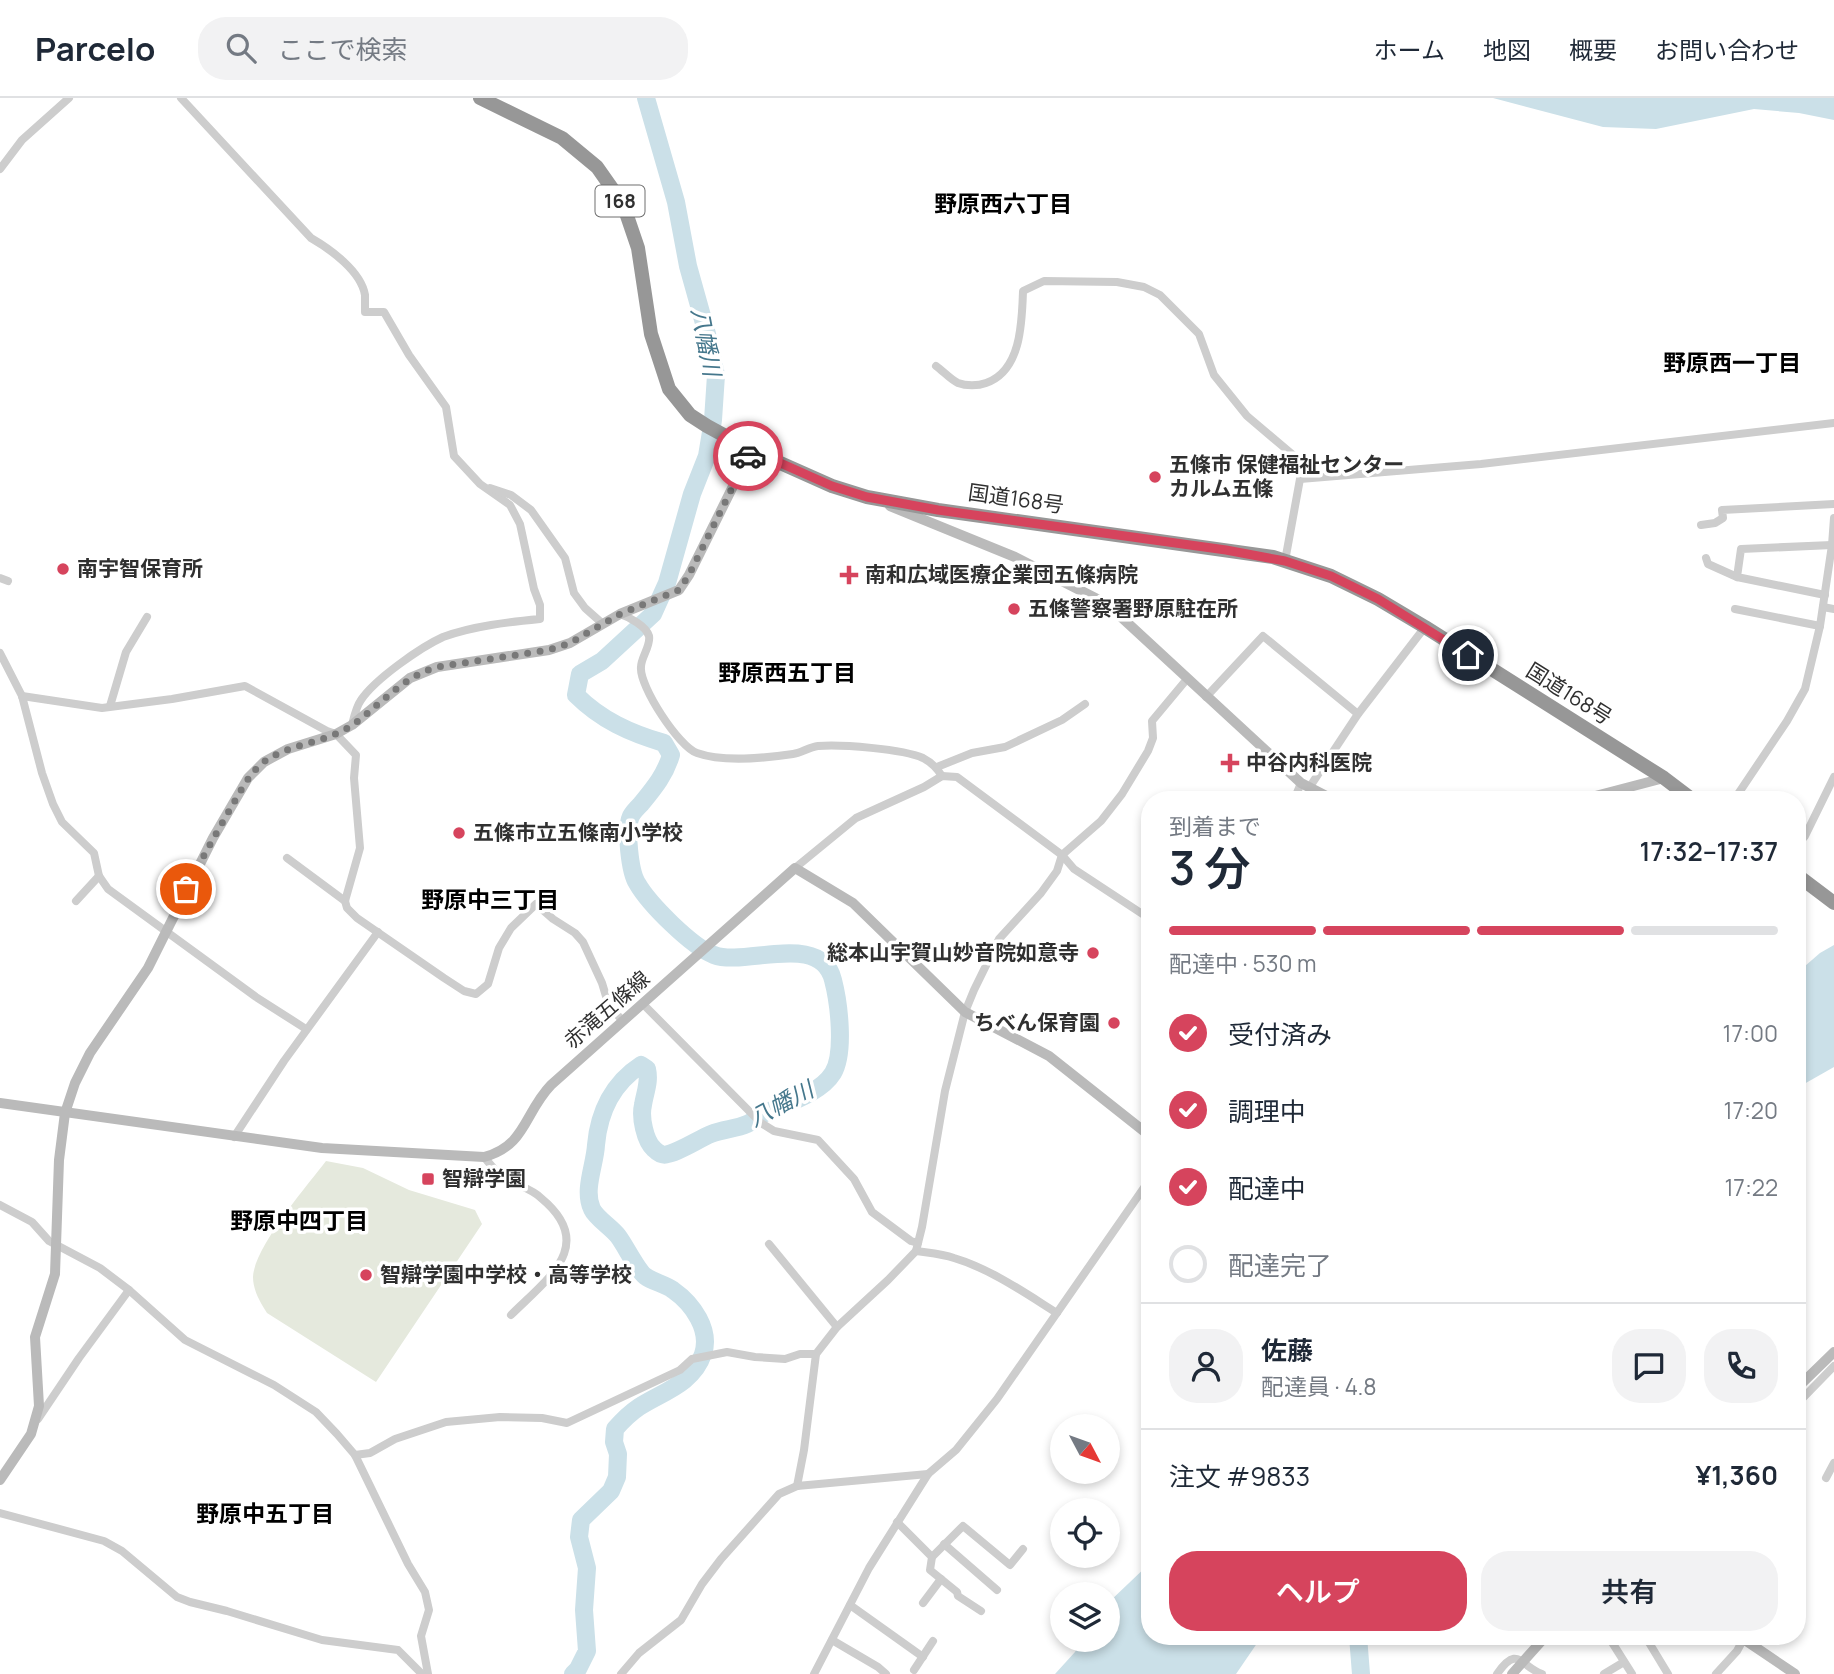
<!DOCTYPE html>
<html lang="ja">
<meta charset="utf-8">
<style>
:root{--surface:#fff;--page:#f2f2f3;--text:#1f2937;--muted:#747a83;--line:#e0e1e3;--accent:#d6445d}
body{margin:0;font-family:Manrope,"Noto Sans JP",sans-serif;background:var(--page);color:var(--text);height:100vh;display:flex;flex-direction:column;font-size:26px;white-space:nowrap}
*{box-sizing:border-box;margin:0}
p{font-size:23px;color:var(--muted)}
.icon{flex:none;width:38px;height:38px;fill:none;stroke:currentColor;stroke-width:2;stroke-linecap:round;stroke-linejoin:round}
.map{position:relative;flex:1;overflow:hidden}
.side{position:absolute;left:1141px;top:693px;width:665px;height:854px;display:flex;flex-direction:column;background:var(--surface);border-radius:28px;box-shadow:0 4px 10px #0003}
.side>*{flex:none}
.needle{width:46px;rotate:131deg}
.controls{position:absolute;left:1050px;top:1316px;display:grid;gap:14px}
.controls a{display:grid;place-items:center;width:70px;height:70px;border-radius:50%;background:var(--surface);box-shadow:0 4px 10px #0003;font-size:35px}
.pin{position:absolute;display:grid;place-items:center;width:60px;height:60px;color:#fff;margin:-30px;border:4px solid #fff;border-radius:50%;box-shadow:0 2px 7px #0007}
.courier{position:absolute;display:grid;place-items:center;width:70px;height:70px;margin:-35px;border:5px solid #d6445d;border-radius:50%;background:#fff;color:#222;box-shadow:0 2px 9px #0007}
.overview em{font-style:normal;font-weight:600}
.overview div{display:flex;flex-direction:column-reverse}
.overview{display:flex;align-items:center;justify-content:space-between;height:119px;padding:0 28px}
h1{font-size:46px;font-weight:600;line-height:52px}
.bar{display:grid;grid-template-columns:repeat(4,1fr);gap:10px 7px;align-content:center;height:84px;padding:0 28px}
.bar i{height:9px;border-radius:5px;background:var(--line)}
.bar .current{background:var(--accent)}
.bar p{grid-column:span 4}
.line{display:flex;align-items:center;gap:18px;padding:0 28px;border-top:2px solid var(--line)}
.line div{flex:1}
.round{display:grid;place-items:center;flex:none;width:74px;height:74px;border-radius:28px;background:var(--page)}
ol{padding:0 28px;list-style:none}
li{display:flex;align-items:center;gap:21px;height:77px}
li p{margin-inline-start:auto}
li .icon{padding:7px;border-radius:50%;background:var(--accent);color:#fff;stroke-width:4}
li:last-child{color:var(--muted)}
li i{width:38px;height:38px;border:4px solid var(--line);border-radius:50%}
.button{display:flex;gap:14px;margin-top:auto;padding:14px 28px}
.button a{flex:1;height:80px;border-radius:28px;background:var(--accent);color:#fff;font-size:28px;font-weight:600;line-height:80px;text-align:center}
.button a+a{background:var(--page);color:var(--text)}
header{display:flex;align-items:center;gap:42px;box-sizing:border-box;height:98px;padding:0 35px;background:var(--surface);border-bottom:2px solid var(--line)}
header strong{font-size:33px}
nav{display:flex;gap:38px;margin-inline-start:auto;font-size:24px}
.search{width:490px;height:63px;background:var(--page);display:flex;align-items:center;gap:18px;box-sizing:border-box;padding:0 24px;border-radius:28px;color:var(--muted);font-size:26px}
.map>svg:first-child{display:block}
.green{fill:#e5e9dd}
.water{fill:#cbe0e8}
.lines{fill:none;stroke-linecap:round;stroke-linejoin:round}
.river{stroke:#cbe0e8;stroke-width:18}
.street{stroke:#cdcdcd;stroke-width:8}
.secondary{stroke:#bababa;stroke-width:10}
.highway{stroke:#979797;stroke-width:14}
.done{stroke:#787878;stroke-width:7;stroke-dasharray:0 12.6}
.route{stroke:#d6445d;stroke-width:9}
.poi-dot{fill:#d6445d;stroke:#fff;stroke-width:2.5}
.labels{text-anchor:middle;stroke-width:7;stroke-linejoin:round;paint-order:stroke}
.shield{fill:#fff;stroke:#6e6e6e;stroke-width:2}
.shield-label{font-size:19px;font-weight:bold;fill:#303030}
.poi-label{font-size:21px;font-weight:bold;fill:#303030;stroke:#fff;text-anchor:start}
.street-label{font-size:21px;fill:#303030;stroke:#fff}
.neighbourhood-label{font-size:23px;font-weight:bold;fill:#000;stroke:#fff}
.water-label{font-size:23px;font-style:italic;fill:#45778c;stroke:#fff}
</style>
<header>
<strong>Parcelo</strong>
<div class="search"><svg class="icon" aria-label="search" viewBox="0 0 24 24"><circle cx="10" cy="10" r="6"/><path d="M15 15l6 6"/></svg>ここで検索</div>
<nav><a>ホーム</a><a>地図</a><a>概要</a><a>お問い合わせ</a></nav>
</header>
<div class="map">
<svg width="1834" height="1576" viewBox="0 0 1834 1576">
<rect width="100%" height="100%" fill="#fff"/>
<path class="green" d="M 326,1063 L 363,1070 L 409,1092 L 475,1112 L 482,1126 L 376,1284 L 267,1215 C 260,1204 253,1192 253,1179 C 254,1149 307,1088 326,1063 Z"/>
<g class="water">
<polygon points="1493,0 1834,0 1834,22 1799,15 1754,11 1656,31 1603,29"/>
<polygon points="1834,847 1834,969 1797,990 1797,875 1820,855"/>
<polygon points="1150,1465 1150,1538 1262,1538 1236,1576 1055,1576 1075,1554 1081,1542 1108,1542 1108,1505"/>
</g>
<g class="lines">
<g class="river">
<polyline points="1358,1538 1361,1576"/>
<path d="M 573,1576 L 578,1571 L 587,1553 L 584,1512 L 587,1470 L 579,1439 L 581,1422 L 611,1393 L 617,1379 L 618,1356 L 614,1344 L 615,1331 C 622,1323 630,1315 639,1309 C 662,1294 693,1286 703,1256 C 711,1232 693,1206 673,1192 C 665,1186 653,1184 645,1178 C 637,1172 625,1147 618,1138 C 611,1129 596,1120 592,1111 C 583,1092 595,1067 596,1047 C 599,1014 613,985 641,967 L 647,971 C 650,984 645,994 643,1007 C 640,1019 645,1043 654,1051 C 658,1055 663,1058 668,1056 C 679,1054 699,1041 711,1036 C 723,1031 736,1031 747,1026 C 754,1023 759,1018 765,1015 C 786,1005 820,996 833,975 C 845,955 839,905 833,882 C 821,833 745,869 714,857 C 692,849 649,806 637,785 C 630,774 625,731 631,718 C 633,714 638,709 641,706 C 654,690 665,677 671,657 L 664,645 C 630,635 601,622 576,597 L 580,576 L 602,563 L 653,516 L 667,485 L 692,396 L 707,358 L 713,322 L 716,277 L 707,236 L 688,168 L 676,104 L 646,0"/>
</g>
<g class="street">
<path d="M 181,0 L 311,140 C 330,151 361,173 365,197 C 365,202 365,208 365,214 L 384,214 L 409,257 L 446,309 L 454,358 L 480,386 L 510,407 L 520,426 L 534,491 L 540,507 L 540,521 C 509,524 473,528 443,539 C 421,549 375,581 361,602 C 356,609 354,619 352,627"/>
<polyline points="0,71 22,42 69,0"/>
<path d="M 936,268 C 943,273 951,282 958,285 C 966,288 978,288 986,285 C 1021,273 1022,225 1023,193 L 1044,183 L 1117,184 L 1144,189 L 1160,197 L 1199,236 L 1214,277 L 1247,318 L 1299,362 L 1300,381"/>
<polyline points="490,390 511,397 531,412 565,460 574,495 585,510 603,526"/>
<polyline points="1701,427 1715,425 1723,420 1722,412 1834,406"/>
<polyline points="1706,460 1708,466 1737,479"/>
<polyline points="1285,463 1300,381 1481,366 1834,325"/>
<polyline points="0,480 8,483"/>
<polyline points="1825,497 1737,479 1741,451 1832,447"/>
<polyline points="1823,509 1834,511"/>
<polyline points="1735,511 1820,528"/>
<path d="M 620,516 C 629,519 646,528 649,538 C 651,548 641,559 641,569 C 639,588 679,649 697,655 C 722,664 766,660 793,656 C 801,655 809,649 818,648 C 840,646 903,651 923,660 C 931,664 937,670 942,678"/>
<polyline points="0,555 22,598 42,675 53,706 62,724 94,755 99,778 108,791 256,899 306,931"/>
<polyline points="22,598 102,610 172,601 245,588 327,633 336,636 356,657 354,680 360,750 345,803 347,810 357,820 444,880 464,893 476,896 488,886 499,850 511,830 536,806 553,821 575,835 583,844 602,885 609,908 623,923"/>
<polyline points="1206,599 1263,538 1358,616"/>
<polyline points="110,608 126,554 147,519"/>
<polyline points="937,669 972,655 1005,649 1062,622 1085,606"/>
<polyline points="1309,690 1358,616 1425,529"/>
<polyline points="1294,702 1301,685"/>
<polyline points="1734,702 1787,623 1805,591 1820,528 1832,447 1834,420"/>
<polyline points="1797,747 1805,738 1834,679"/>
<polyline points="287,760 345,803"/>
<polyline points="795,770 856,720 924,689 942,678 957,679 1062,757 1074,771 1150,821"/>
<polyline points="76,803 99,778"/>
<polyline points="643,906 761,1025 774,1033 818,1042 854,1081 872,1114 911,1143 918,1145"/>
<polyline points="234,1039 284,963 378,834"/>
<path d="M 484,1059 C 490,1066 496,1074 503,1079 C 515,1087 531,1090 541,1100 C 598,1147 547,1181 511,1217"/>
<polyline points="0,1107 32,1124 49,1143 100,1170 129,1192 185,1242 274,1287 316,1314 337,1336 355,1357 408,1466 425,1494 429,1512 421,1538 428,1576"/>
<polyline points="769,1146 837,1229"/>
<path d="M 916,1153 C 929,1155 942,1156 954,1160 C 991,1171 1025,1195 1057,1215"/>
<polyline points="1797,1306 1834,1268"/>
<polyline points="38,1321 79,1260 129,1192"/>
<polyline points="355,1357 370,1355 395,1341 446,1324 500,1319 542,1320 567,1325 680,1272 692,1261 727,1254 755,1259 785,1261 800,1256 816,1256"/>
<polyline points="1826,1380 1834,1365"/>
<polyline points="797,1388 804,1352 816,1256 837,1229 888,1182 916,1153 922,1129 945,993 965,914 974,892 999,841 1041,795 1057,773 1062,757 1101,723 1122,696 1148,653 1153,640 1152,623 1187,581"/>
<polyline points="0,1415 104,1443 122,1453 177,1499 190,1504 227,1513 322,1542 398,1552 422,1576"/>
<polyline points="897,1424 932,1459 930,1472 957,1494 958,1498 981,1513"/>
<polyline points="944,1446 997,1492"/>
<polyline points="932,1459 963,1428 1010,1467 1023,1451"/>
<polyline points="923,1505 941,1481"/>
<polyline points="850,1507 923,1559"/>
<polyline points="1608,1538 1632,1576"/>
<polyline points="1645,1538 1668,1576"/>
<polyline points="832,1542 878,1569 886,1576"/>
<polyline points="914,1572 933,1543"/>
<polyline points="621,1576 639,1555 681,1522 702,1486 721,1461 779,1396 797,1388 928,1376"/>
<polyline points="814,1576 869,1470 928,1376 956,1352 997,1301 1150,1081"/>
<path d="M 1497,1576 C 1518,1546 1520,1568 1542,1576"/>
<polyline points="1604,1576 1624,1564"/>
<polyline points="1716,1576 1737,1553 1745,1538"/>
</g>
<g class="secondary">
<polyline points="890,408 1015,459 1107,506 1301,685 1334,702"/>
<polyline points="1580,702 1664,680"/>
<path d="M 0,1005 L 322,1050 L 484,1059 C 526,1048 524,1015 551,987 L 795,770 L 853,805 L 965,914 L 1049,958 L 1150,1038"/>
<polyline points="1797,1290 1834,1254"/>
<polyline points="0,1382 31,1336 39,1308 35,1239 55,1176 59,1062 65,1015 75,985 90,955 148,870 213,740 248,680 264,664 288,651 336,636 352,627 410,580 437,569 549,552 570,545 620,516 679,492 689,477 751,352"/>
<polyline points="1739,1538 1795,1576"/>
<polyline points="1512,1576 1546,1538"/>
</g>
<g class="highway">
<polyline points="480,0 562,40 597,69 623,106 638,150 651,236 669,291 690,317 707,328 751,352 832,388 867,399 938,412 1273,459 1331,478 1378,501 1425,529 1664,680 1693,702"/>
<polyline points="1797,777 1834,805"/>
</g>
</g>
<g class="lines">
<path class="done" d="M 186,791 C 201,762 217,734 233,706 C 242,691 250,674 265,663 C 291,645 327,645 354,626 C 382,605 403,579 437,569 L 549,552 L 570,545 L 620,516 L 679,492 L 689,477 L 748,358"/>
<polyline class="route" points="748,358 751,352 832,388 867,399 938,412 1226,452 1285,463 1331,478 1378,501 1468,557"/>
</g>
<g class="poi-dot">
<circle cx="1155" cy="379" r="7"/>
<circle cx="63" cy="471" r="7"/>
<path d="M845.5 466.5h7v7h7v7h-7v7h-7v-7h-7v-7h7z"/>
<circle cx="1014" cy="511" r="7"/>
<path d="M1226.5 654.5h7v7h7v7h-7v7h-7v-7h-7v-7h7z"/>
<circle cx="459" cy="735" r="7"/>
<circle cx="1093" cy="855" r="7"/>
<circle cx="1114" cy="925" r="7"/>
<rect x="421" y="1074" width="14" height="14" rx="3.5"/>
<circle cx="366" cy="1177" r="7"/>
</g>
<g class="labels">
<rect class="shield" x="595.5" y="87.5" width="49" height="31" rx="5"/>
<g class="shield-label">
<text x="620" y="110">168</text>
</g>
<g class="poi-label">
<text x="1169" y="374">五條市 保健福祉センター<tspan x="1169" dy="24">カルム五條</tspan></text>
<text x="77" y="478">南宇智保育所</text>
<text x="865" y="484">南和広域医療企業団五條病院</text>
<text x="1028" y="518">五條警察署野原駐在所</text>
<text x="1246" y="672">中谷内科医院</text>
<text x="473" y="742">五條市立五條南小学校</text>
<text x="1079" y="862" text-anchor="end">総本山宇賀山妙音院如意寺</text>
<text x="1100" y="932" text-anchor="end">ちべん保育園</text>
<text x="442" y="1088">智辯学園</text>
<text x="380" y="1184">智辯学園中学校・高等学校</text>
</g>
<g class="street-label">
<text transform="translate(1016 401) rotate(8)" y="7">国道168号</text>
<text transform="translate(1569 596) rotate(32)" y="7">国道168号</text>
<text transform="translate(607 912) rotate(-41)" y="7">赤滝五條線</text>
</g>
<g class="neighbourhood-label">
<text x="1003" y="114">野原西六丁目</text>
<text x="1732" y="273">野原西一丁目</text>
<text x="787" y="583">野原西五丁目</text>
<text x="490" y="810">野原中三丁目</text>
<text x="299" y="1131">野原中四丁目</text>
<text x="265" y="1424">野原中五丁目</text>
</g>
<g class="water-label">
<text transform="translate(706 244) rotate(79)" y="8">八幡川</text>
<text transform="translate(781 1006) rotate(-28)" y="8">八幡川</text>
</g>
</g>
</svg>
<div class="controls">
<a><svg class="needle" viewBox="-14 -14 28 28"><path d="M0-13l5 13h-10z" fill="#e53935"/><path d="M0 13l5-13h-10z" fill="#747a83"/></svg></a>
<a><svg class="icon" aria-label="locate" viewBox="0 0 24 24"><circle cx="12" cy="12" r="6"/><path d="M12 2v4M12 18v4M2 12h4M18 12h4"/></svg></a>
<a><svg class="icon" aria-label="layers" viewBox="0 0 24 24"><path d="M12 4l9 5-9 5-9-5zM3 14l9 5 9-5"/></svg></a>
</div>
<div class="pin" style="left:186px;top:791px;background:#ea580c"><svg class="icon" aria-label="bag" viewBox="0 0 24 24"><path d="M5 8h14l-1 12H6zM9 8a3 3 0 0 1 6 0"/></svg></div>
<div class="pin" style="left:1468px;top:557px;background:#1f2937"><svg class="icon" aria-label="home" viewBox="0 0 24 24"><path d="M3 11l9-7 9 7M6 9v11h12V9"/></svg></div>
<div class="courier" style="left:748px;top:358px"><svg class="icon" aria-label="car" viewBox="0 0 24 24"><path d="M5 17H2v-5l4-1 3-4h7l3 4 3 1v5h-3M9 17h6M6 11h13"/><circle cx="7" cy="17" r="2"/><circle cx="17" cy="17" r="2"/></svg></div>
<section class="side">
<div class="overview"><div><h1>3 分</h1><p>到着まで</p></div><em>17:32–17:37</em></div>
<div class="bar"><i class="current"></i><i class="current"></i><i class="current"></i><i></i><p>配達中 · 530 m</p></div>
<ol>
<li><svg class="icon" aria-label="check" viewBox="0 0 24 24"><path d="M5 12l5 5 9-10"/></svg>受付済み<p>17:00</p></li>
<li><svg class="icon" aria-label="check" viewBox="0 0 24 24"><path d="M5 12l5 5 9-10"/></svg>調理中<p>17:20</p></li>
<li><svg class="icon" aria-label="check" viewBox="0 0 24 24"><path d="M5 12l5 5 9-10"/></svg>配達中<p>17:22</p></li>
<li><i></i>配達完了</li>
</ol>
<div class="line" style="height:126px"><a class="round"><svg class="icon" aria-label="person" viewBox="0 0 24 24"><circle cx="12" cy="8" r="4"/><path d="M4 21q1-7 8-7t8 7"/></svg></a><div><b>佐藤</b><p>配達員 · 4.8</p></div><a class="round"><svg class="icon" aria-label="chat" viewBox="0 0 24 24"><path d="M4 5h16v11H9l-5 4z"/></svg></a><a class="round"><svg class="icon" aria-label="phone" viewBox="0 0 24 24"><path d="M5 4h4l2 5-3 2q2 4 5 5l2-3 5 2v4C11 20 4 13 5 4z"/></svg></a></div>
<div class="line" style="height:91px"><div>注文 #9833</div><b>¥1,360</b></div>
<div class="button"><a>ヘルプ</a><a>共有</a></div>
</section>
</div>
